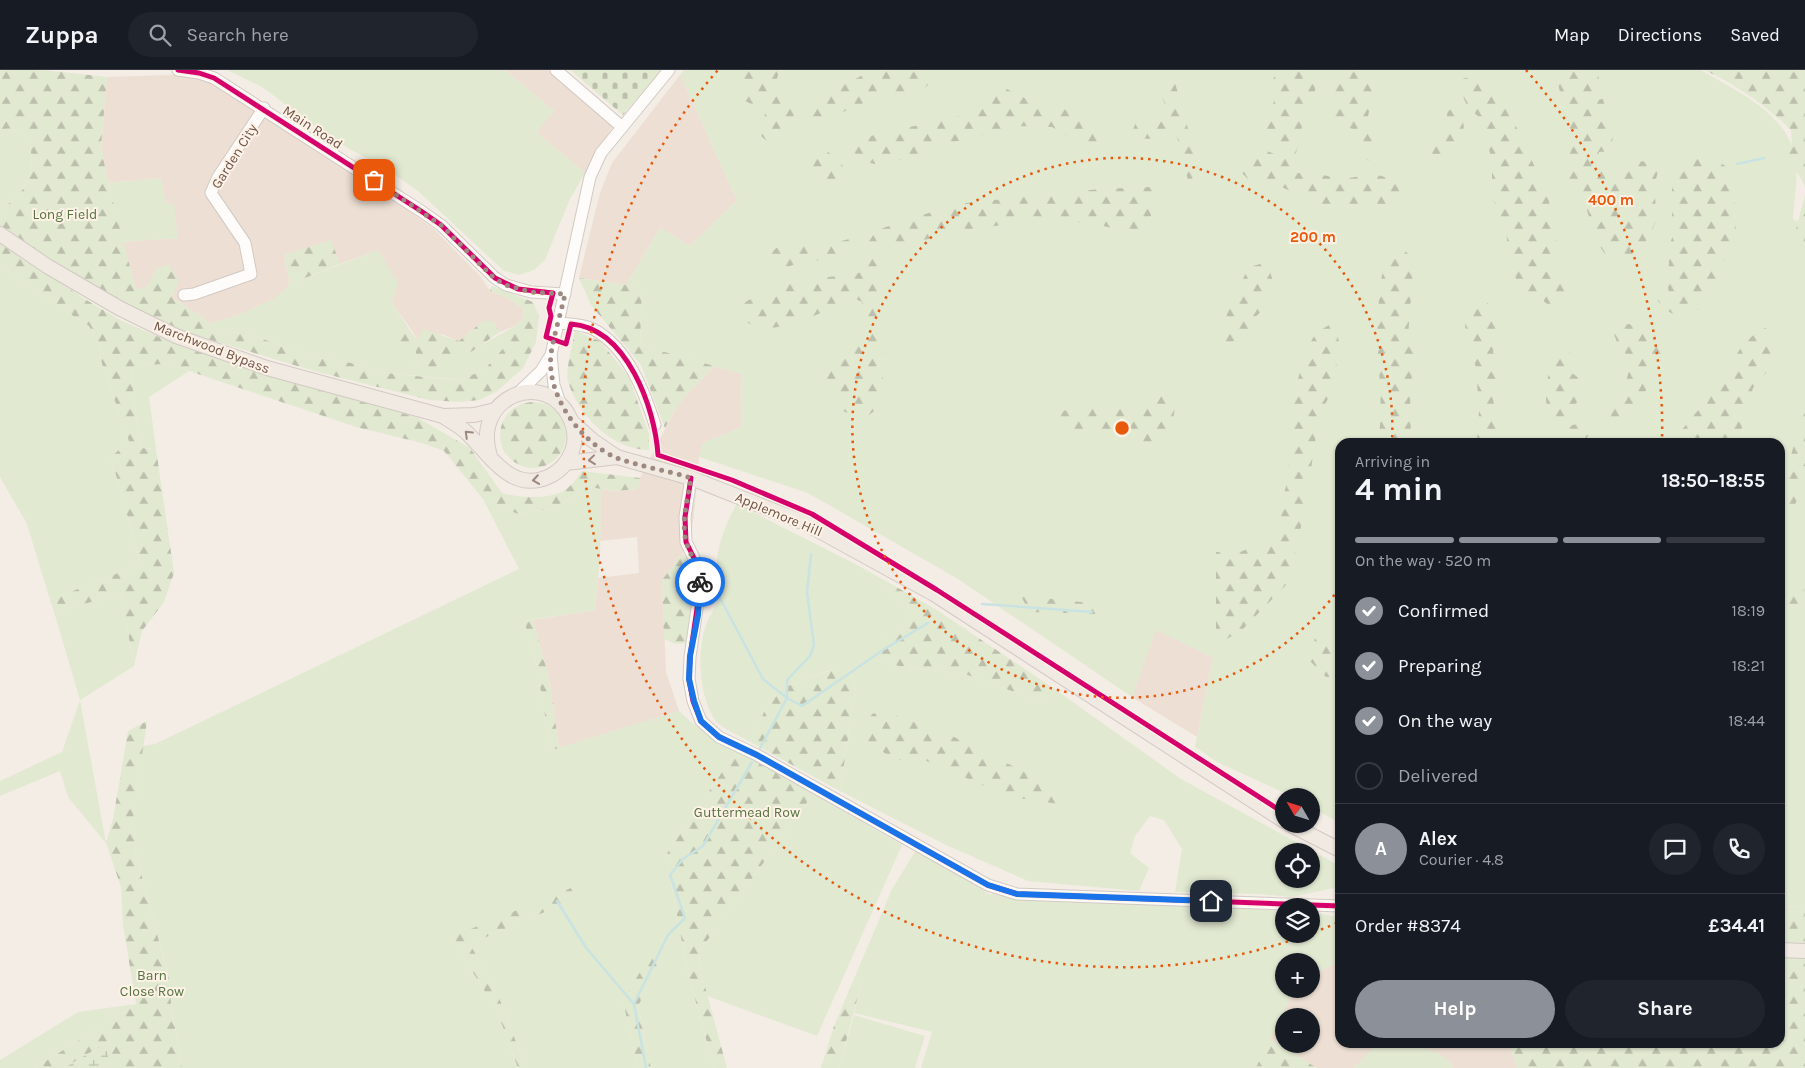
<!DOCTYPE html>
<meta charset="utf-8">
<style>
:root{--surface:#171b24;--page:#20242c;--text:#f1f3f6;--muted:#9ea1a6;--line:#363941;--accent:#8c9099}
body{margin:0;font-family:Karla,sans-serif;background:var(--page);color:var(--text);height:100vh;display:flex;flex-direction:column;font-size:19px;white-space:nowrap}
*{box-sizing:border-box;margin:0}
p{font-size:16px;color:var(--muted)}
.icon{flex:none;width:28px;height:28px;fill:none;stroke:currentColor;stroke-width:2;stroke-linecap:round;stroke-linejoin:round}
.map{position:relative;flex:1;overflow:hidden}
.panel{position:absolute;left:1335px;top:368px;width:450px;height:610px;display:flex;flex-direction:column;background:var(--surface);border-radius:15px;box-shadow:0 1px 4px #0004}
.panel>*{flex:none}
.needle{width:32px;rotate:309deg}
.fabs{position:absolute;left:1275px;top:718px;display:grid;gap:10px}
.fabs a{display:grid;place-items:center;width:45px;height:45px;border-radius:50%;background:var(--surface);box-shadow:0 1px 4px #0004;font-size:25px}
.pin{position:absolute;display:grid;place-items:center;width:42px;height:42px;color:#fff;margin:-21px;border-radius:10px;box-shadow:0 2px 8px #0006}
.courier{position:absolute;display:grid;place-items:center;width:50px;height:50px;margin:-25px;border:4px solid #1a73e8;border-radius:50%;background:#fff;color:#222;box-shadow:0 1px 6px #0007}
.head em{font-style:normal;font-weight:700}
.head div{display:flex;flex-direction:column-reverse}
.head{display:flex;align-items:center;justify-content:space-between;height:85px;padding:0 20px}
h1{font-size:32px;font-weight:700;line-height:38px}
.bar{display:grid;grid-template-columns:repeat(4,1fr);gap:8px 5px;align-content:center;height:60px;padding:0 20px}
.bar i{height:6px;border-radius:4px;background:var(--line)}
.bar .on{background:var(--accent)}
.bar p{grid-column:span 4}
.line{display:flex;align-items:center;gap:12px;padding:0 20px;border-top:1px solid var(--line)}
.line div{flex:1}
.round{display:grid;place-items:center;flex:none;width:52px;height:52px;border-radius:26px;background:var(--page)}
ol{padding:0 20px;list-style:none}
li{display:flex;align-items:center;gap:15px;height:55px}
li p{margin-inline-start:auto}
li .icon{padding:5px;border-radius:50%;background:var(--accent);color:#fff;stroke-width:4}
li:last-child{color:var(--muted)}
li i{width:28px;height:28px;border:2px solid var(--line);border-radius:50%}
.button{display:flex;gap:10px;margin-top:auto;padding:10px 20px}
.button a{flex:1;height:58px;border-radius:30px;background:var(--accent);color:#fff;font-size:20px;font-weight:700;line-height:58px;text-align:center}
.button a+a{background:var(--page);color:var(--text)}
header{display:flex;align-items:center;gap:30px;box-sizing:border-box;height:70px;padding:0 25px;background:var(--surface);border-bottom:1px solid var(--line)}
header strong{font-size:24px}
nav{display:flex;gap:28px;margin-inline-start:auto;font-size:18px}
.search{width:350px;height:45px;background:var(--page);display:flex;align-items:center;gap:12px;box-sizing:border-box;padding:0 18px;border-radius:28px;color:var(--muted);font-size:19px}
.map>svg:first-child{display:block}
.residential{fill:#eddfd3;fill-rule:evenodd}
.grass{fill:#e2e9d1;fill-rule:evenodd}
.forest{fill:url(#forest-firs)}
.wetland{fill:url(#wetland-marsh)}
.cemetery{fill:url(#cemetery-stones)}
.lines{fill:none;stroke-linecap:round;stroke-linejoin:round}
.stream{stroke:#c9e3e2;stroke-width:2.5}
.minor-casing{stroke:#d2c9c3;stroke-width:13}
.major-casing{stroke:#d3c9c4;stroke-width:16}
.minor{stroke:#fdfcfb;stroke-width:11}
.major{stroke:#f0eae3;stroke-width:14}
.cycleway-casing{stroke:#fdf2e5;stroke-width:8}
.cycleway{stroke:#d6006c;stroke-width:5}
.oneway{stroke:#9c887f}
.done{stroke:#9d8980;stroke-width:5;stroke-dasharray:0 9}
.route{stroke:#1a73e8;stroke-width:6}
.ring{fill:none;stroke:#e8590c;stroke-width:2.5;stroke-dasharray:2.5 5}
.labels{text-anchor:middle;stroke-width:4;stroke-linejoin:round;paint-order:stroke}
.street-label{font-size:14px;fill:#6e5349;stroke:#fdf2e5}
.park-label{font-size:14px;fill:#557442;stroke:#fdf2e5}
.centre{fill:#e8590c;stroke:#fdf2e5;stroke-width:2.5}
.ring-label{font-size:15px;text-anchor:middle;font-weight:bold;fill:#e8590c;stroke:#fdf2e5;stroke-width:4;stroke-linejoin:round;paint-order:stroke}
</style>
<header>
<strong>Zuppa</strong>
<div class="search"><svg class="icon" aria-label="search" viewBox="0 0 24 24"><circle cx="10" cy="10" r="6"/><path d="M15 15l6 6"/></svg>Search here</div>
<nav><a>Map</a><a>Directions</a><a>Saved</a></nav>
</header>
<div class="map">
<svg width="1805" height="998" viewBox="0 0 1805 998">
<defs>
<pattern id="forest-firs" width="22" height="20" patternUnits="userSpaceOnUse" patternTransform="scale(1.25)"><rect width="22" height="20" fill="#e2e9d1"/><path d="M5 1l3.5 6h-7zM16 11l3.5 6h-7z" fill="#bbbfac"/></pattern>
<pattern id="wetland-marsh" width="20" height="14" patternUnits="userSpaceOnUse" patternTransform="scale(1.25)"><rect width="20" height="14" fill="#e2e9d1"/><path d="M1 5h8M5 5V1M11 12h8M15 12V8" fill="none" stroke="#bbbfac"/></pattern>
<pattern id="cemetery-stones" width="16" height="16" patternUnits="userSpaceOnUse" patternTransform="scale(1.25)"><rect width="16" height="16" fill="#e2e9d1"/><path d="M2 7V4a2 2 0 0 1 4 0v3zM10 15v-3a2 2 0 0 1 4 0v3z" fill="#bbbfac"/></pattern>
</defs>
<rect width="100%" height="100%" fill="#f4ede6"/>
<g class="residential">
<polygon points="505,0 548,0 613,56 585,103 536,62 554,41"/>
<polygon points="202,4 387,125 434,159 481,207 490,221 509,229 523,239 524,246 517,255 500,262 493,251 470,261 464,269 459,271 442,264 419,271 392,233 378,180 340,194 330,171 284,185 290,214 275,229 238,245 209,254 201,246 172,228 156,199 148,216 136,220 123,172 177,168 174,135 166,134 161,108 108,113 101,76 107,7"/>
<polygon points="680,5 737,130 690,176 660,158 626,215 579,208 600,123 612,93"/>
<polygon points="714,296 741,304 742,357 703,373 699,387 693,454 683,483 662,510 666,602 679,641 559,678 549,608 533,550 595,540 598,508 639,503 637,467 600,471 601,419 614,421 638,419 640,408 677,336"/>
<polygon points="1156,559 1213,588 1197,667 1132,627"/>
<path d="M 1340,891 L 1340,972 L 1509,973 L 1517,998 L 1453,998 L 1450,992 L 1379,973 L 1353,998 L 1317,998 L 1269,968 L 1295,919 L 1311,919 L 1311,906 ZM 1284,946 L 1311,946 L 1311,974 L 1284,974 Z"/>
</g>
<g class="grass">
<polygon points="227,0 505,0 554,41 536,62 585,103 570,129 545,190 534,200 519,205 504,201 418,121 391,102 332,69 262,17"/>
<path d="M 684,0 L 1701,0 C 1736,21 1787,43 1795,87 C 1799,106 1794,130 1793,149 L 1805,155 L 1805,837 L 1780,836 L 1780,372 L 1340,372 L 1340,753 L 1311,737 L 1311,726 L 1291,726 L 1217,692 L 1195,677 L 1213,588 L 1156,560 L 1132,627 L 958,509 L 808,423 L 699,387 L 703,373 L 742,357 L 741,304 L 640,275 L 642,217 L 626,215 L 660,158 L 690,176 L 737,130 L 680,5 Z"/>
<path d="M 0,59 C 5,59 12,58 15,60 C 35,70 36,99 25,116 C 19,126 10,133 0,140 Z"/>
<polygon points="161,108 166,133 174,135 178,168 123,172 108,113"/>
<polygon points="378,180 398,212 392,233 411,262 399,259 415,279 418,293 413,300 467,283 517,255 510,272 485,299 461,310 386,303 351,293 313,287 260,268 214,258 209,254 238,245 274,229 290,214"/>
<polygon points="0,194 33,220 89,256 98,272 102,294 129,371 111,387 141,494 50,530 27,454 0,407"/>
<polygon points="168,294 189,301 149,327 156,379 140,378 131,300 140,295"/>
<polygon points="589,417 601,419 600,489 595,540 524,551 535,587 551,680 679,641 692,653 737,680 666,785 687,900 714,998 651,998 638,936 661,891 623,931 638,998 526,998 498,925 470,874 574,829 451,867 497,941 518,998 182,998 171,933 169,908 136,784 133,749 143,676 155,674 519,499 483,429 518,444 554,438"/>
<path d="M 737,434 L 861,497 L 921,547 L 869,576 L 874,590 L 899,596 L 965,604 L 1042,632 L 1056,620 L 1181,709 L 1340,796 L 1340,817 L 1290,827 L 1259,824 L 1175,822 L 1182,779 L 1164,750 L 1150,746 L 1135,766 L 1130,783 L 1149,798 L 1139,821 L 1028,811 L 946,775 L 840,721 L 856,616 L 848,599 L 833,599 L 774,621 L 750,672 C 742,667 719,657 715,650 C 698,624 696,577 708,550 C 710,544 715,539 717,533 C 721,521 718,508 717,495 C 716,478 728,448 737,434 ZM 1284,781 L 1311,781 L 1311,809 L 1284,809 Z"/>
<polygon points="121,524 134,596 80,630 106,773 68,727 60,701 0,726 0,711 62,682 80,630 54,542"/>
<polygon points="813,724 902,775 817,966 707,926 700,898 699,882"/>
<polygon points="916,780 989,824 1284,841 1284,864 1311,864 1311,842 1339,847 1340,891 1311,906 1311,891 1284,891 1284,919 1295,919 1256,998 921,998 932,962 854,943 861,915 853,911 892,819"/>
<polygon points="136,934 35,998 0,998 0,990 78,942"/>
<polygon points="854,945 925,966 915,998 839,998"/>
<path d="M 1379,973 C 1401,976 1442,974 1453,998 L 1353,998 Z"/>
</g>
<g class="forest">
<path d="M 0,0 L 43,0 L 107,7 L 101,76 L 108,113 L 136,220 L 148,216 L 156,199 L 169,194 L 179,211 L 172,228 L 201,246 L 214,258 L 260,268 L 313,287 L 351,293 L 386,303 L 444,309 L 461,310 L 485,299 L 509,272 L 517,255 L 524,246 L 523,239 L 509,229 L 490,221 L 492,216 L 533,232 L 539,246 L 536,272 L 523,298 L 496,322 L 479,330 L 460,332 L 429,330 L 314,301 L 178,260 L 89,215 L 34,182 L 0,157 L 0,140 C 10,133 19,126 25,116 C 36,99 35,70 15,60 C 12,58 5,59 0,59 Z"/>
<polygon points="745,0 780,0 776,11 792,37 795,51 784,66 769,73 760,65 766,40 740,29 739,10"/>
<polygon points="873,0 942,0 924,19 911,24 878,27 822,51 809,53 804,44 813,31 829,19 845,14"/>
<path d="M 1276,0 L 1314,0 C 1316,11 1316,25 1312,36 C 1310,42 1305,47 1303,54 C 1297,69 1301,81 1289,94 L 1294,103 L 1312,103 L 1343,109 L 1374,104 L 1396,110 L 1400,122 L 1397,132 L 1386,137 L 1324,136 L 1277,115 L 1263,115 L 1248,109 L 1239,100 L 1255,76 L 1284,88 C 1289,71 1274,69 1265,57 L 1268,42 L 1274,32 L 1271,17 Z"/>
<polygon points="1338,0 1379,0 1368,46 1377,72 1377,86 1369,91 1362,84 1355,60 1336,53 1331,48"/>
<polygon points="1576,0 1598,3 1600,20 1596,24 1594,30 1603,29 1605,36 1597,43 1606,47 1609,52 1607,58 1613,67 1610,81 1599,82 1597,94 1608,101 1632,92 1650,91 1659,98 1654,116 1657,150 1643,177 1630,189 1618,190 1605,184 1597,172 1585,134 1570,114 1568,103 1572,66 1558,14 1562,3"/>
<path d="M 1704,0 L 1805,0 L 1805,118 C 1802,106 1792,99 1788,85 L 1792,75 L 1791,60 C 1765,35 1737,15 1704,0 Z"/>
<polygon points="1476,7 1499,19 1548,126 1558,179 1549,205 1556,210 1566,212 1569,224 1565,237 1555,241 1539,227 1526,227 1518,217 1509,184 1506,162 1492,126 1492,91 1484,59 1478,46 1468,38 1458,15 1464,8"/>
<path d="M 1174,9 L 1201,105 L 1188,110 L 1175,59 C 1157,65 1151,76 1132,62 L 1136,52 L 1168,41 L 1157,16 Z"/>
<path d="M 999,12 C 1028,42 1081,28 1106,68 L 1100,73 L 1087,73 L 1073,69 L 1052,57 L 1014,56 L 947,74 L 890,93 L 875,94 L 860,91 L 854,82 L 857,69 L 963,45 C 978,37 986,30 991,13 Z"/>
<path d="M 1457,39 C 1469,55 1464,72 1451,85 L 1430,85 L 1418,81 L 1420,73 L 1440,69 L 1447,59 L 1447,40 Z"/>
<path d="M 828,82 L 837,89 L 847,101 C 838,120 824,119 808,108 L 810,92 L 816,84 Z"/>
<path d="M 1704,88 L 1719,92 L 1730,99 C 1734,121 1743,171 1726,189 C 1722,192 1716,194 1712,196 C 1713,200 1718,206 1719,210 C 1720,222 1696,244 1684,246 C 1673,247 1664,239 1658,231 L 1660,224 L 1669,224 L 1667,210 L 1669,193 L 1668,178 L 1672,168 L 1672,119 L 1678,101 L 1691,90 Z"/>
<path d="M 1152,117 L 1156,128 L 1146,163 L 1135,164 L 1092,153 L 1026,150 L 908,173 L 892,173 L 879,180 L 883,302 L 883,321 L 878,338 L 869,345 L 856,346 L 840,340 L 829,322 L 824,285 L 848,284 L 865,263 L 862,232 L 854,228 C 828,239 782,265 754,256 C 749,254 744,250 740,248 L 740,236 C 772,211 820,209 859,203 L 867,174 L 877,160 L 956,134 L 1100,119 Z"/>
<polygon points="1805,124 1805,180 1803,181 1795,176 1795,163"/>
<path d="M 852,168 L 854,180 L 839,189 L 805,191 L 787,197 L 769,196 L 766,188 C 787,164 801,173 828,173 C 836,173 845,170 852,168 Z"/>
<polygon points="331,170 340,194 290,214 284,185"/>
<path d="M 0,173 L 88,231 L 124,252 L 173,273 L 418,348 L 470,378 L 502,423 C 520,428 556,431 570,416 C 574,412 578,406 582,401 L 640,408 L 638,419 L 614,421 L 589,417 L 554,438 L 518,444 L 483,429 L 444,381 L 422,373 L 356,357 L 168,294 L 140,295 L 131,300 L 140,378 L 156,379 L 174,503 L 164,532 L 142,561 L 134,596 L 121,524 L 54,542 L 50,530 L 141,494 L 111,387 L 129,371 L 102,294 L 98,272 L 89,256 L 33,220 L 0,194 Z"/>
<path d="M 1399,174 L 1408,184 L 1413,201 L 1408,266 L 1415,283 L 1410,321 L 1411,372 L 1378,372 C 1384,335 1378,302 1377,265 C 1377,237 1381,208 1386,181 Z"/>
<polygon points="1260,194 1269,199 1273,211 1267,224 1264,239 1254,248 1245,266 1221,277 1228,238 1249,197"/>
<polygon points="579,208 642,217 640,275 714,296 677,336 665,358 641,295 591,235"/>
<path d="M 1481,226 C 1501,243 1496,260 1493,283 L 1501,288 C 1498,303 1490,324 1495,339 C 1498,347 1504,350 1506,359 L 1498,372 L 1477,372 L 1479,340 L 1476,298 L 1465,256 L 1468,232 Z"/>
<path d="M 483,251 L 493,251 L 500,262 C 474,279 445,305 413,301 L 418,293 L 415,279 L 396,271 L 399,259 L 411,262 L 418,270 L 423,259 L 459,271 Z"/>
<path d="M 1630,254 L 1643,264 L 1649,262 L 1659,265 L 1664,277 L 1642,330 L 1617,357 L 1608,354 C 1614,331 1628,316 1631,290 L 1618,275 L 1614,264 L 1620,255 Z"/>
<polygon points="1329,255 1337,260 1339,273 1335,308 1330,325 1317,349 1315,375 1299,468 1287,514 1241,561 1216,575 1216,482 1238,483 1272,468 1280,460 1283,427 1288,409 1292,330 1307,278 1316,263"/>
<path d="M 1765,258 L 1775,264 L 1766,303 L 1753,318 L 1739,368 L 1735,372 L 1675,372 C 1684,353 1700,340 1713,323 C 1732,299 1735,273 1765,258 Z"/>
<path d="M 575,261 L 600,271 L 629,307 L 649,364 L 649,380 C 612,380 578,345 568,311 C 565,302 573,273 575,261 Z"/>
<path d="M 1564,280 L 1570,280 L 1570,302 L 1581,309 L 1577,332 L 1564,352 L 1570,356 L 1579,353 L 1583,355 L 1588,366 L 1584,372 L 1565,372 C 1563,357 1554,357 1550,346 C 1542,328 1548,305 1553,287 Z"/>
<path d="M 1155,320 L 1173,322 C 1179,344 1170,366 1150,376 L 1117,364 L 1090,361 L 1075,364 L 1063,362 L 1055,353 L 1063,341 C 1074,338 1085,335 1097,336 C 1123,338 1141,347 1155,320 Z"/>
<polygon points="1805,330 1805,413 1780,467 1780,408 1789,394"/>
<circle cx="533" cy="365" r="33"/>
<polygon points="683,483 695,502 686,573 675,574 664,569 662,510"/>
<polygon points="861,497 937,540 1056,620 1042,632 965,604 899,596 874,590 868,576 921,547"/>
<path d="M 1794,509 L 1805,510 L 1803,536 L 1786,540 L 1786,553 L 1780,555 C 1780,537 1782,524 1794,509 Z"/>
<polygon points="1026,519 1042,528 1101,534 1099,544 1030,542 1019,523"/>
<polygon points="533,550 549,608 559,678 551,680 535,587 524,551"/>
<polygon points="1335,558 1340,560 1340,606 1326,607 1310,591 1315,568"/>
<polygon points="834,599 848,599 856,616 840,721 750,672 774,621"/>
<polygon points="883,641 948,664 1045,712 1064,724 1059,734 1010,727 922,689 897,690 869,674 863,660 872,644"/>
<polygon points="147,651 133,749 136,784 169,909 171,933 182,998 106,998 110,971 64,998 35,998 136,934 123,855 121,817 106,773 113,749 128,661"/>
<polygon points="737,680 813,724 699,882 700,898 727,998 714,998 687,900 666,785"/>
<polygon points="571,818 575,829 470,874 498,925 526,998 518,998 497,941 451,867"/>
<polygon points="1780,836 1805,837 1805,998 1517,998 1509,973 1780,972"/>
<polygon points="651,883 662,891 638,936 651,998 638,998 623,931"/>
<polygon points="853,911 861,915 839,998 821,998 834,956"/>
<polygon points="1269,968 1317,998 1256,998"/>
</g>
<polygon class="wetland" points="111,970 106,998 64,998"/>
<polygon class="cemetery" points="570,0 661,0 623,45"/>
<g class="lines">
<g class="stream">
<polyline points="1737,94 1764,88"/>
<polyline points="712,513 763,609 787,628"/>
<polyline points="982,534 1092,542"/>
<polyline points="787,628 787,610 810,586 814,575 807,522 811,484"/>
<polyline points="760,678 787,628 802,636 883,580 928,553"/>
<polyline points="557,831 587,879 634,934"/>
<polyline points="646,998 634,934 668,865 685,848 670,805 683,789 703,776 752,692"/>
</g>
<g class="minor-casing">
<g id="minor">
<polyline points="178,0 199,3 214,8 421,141 441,155 495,208 506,215 531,222 565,224"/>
<polyline points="556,0 622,57"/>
<polyline points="184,225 194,224 251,204 245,173 211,123 218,107 264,38"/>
<path d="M 559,253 C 571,254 583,254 593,259 C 627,277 644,320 655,355"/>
<polyline points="551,285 554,315 560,333"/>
<polyline points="517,324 541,301 551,285 590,107 601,83 669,0"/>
<polyline points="691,408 685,447 686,472 700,500 700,518 690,587 689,609 693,631 701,651 719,667 757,685 988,815 1017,824 1340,836"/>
</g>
</g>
<g class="major-casing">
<g id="major">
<polyline points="0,164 47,196 119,238 176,266 267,298 443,346 474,345 495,340"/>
<path d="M 443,346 C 450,351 458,355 465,361 C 490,384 511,425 550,406 C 560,401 568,392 572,381 C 576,371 575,358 570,348 C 545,297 471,327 490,386"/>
<polyline points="572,352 592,370 617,387 691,408 805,453 934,524 1284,751"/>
<polyline points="566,393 617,387"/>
<polyline points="1289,754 1340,780"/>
<polyline points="1780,880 1805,881"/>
</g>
</g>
<use href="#minor" class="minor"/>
<use href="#major" class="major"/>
<g class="cycleway-casing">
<g id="cycleway">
<path d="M 178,0 L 199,3 L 214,8 L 421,141 L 441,155 L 495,208 L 518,219 L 553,223 L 549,238 L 551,246 L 546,267 L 566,274 L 571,254 C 627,258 655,338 658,385 L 732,410 L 812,444 L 937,520 L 1284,743"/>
<polyline points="691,408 685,447 686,472 700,500 700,518 690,587 689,609 693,631 701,651 719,667 757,685 988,815 1017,824 1340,836"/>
</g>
</g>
<use href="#cycleway" class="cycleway"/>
</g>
<defs><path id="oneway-chevron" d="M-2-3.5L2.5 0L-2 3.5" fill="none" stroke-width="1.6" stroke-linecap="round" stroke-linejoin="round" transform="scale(1.25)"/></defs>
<g class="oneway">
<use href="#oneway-chevron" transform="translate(468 364) rotate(-136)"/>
<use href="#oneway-chevron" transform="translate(592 390) rotate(174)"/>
<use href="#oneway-chevron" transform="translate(536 410) rotate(172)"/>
</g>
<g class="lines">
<path class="done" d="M 374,110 L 441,155 L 494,208 L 506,215 L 531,222 L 565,224 C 561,243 554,264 551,284 C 546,325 580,372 617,388 C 638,396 669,401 691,408 C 688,428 681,451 686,471 C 690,486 700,496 700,512"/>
<polyline class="route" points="700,512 698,545 690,586 689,609 694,631 701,651 719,667 757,685 988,815 1017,824 1211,831"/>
</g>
<g class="ring">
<path d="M1339 519A270 270 0 1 1 1392 372"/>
<path d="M1337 853A540 540 0 0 1 718 0M1526 0A540 540 0 0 1 1662 372"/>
</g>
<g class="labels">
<g class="street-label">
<text transform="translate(313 57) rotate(33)" y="5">Main Road</text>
<text transform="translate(234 86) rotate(-58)" y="5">Garden City</text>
<text transform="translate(212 277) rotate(21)" y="5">Marchwood Bypass</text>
<text transform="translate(779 444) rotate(23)" y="5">Applemore Hill</text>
</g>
<g class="park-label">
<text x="65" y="149">Long Field</text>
<text x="747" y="747">Guttermead Row</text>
<text x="152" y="910">Barn<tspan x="152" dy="16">Close Row</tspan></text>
</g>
</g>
<circle cx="1122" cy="358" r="8" class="centre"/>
<g class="ring-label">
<text x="1611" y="135">400 m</text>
<text x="1313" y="172">200 m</text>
</g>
</svg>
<div class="fabs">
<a><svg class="needle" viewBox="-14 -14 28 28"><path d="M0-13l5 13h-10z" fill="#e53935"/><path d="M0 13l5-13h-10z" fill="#9ea1a6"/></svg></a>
<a><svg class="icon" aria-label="locate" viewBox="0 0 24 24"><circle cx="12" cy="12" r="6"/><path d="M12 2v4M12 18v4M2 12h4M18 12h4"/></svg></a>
<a><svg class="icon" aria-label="layers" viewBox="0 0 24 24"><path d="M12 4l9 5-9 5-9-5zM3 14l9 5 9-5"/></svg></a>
<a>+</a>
<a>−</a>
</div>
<div class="pin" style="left:374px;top:110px;background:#ea580c"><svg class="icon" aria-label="bag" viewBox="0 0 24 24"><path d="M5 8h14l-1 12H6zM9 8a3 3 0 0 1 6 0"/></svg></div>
<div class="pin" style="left:1211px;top:831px;background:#1f2937"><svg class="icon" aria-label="home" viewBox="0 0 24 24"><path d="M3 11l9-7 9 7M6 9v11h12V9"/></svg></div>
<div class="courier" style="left:700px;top:512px"><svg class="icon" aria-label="bike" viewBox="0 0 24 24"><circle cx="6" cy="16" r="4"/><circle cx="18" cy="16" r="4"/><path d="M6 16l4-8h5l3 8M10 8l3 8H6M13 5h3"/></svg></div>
<section class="panel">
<div class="head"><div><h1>4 min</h1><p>Arriving in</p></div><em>18:50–18:55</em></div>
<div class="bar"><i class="on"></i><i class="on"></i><i class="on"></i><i></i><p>On the way · 520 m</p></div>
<ol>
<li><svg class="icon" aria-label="check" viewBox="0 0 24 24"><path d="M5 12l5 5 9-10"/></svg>Confirmed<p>18:19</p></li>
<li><svg class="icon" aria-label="check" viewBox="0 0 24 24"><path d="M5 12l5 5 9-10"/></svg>Preparing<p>18:21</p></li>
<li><svg class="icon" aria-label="check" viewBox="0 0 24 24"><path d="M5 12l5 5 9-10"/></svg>On the way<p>18:44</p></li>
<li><i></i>Delivered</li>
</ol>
<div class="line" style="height:90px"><b class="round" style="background:var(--accent);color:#fff">A</b><div><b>Alex</b><p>Courier · 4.8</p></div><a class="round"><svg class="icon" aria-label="chat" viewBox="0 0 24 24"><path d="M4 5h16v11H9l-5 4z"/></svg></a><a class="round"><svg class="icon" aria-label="phone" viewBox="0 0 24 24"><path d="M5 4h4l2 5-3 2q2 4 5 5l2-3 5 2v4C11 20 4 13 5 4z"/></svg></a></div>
<div class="line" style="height:65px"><div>Order #8374</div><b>£34.41</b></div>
<div class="button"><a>Help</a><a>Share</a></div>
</section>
</div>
